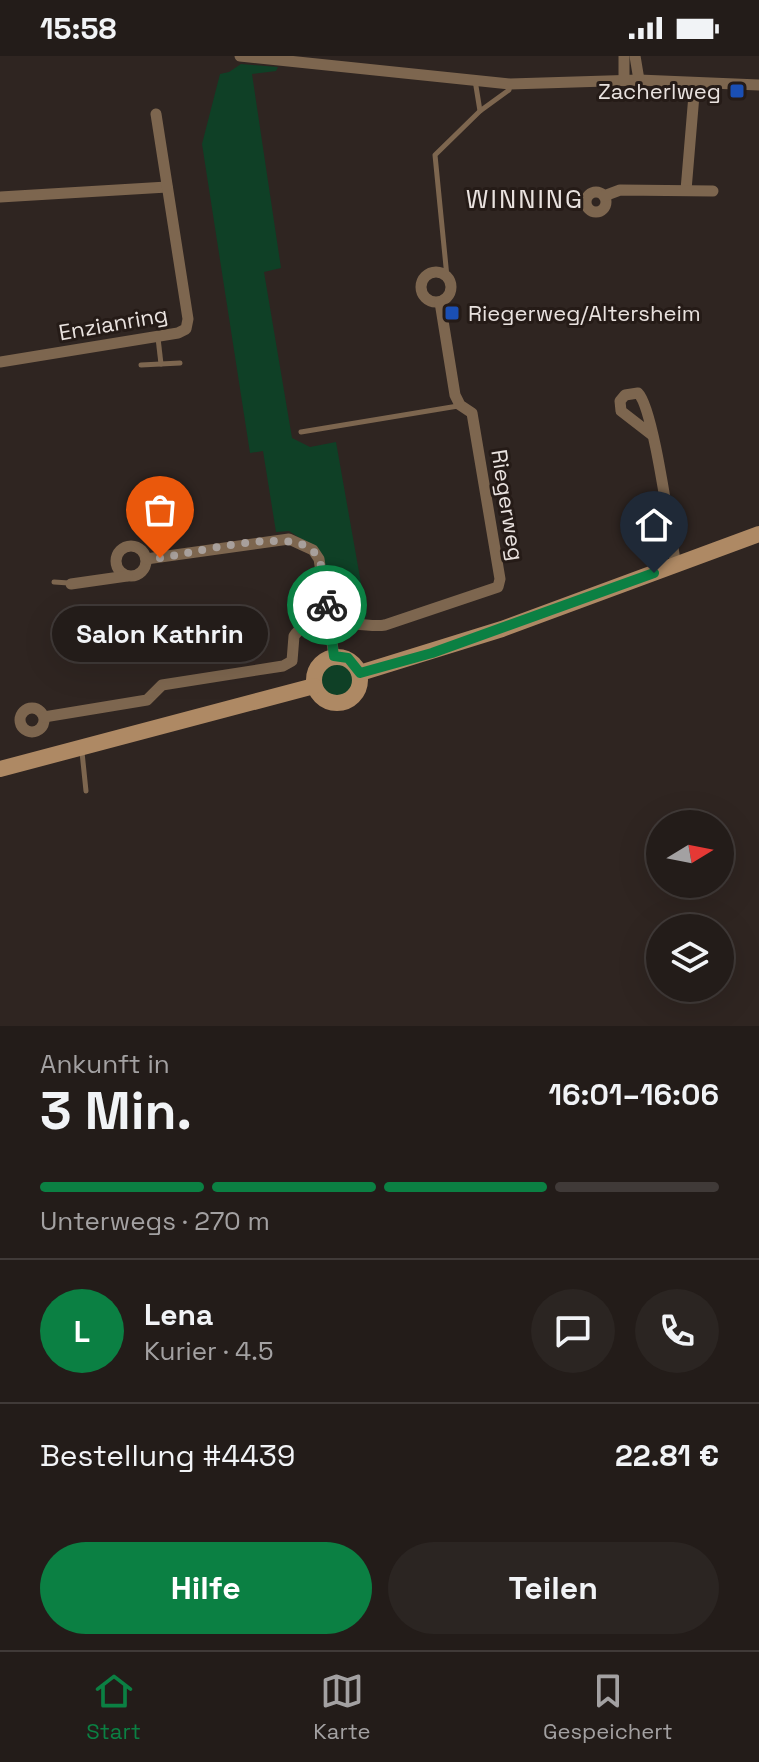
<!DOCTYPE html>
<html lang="de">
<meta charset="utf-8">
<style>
:root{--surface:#231c19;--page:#2b2522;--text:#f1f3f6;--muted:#a3a1a2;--line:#403a38;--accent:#0b8043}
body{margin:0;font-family:"Space Grotesk",sans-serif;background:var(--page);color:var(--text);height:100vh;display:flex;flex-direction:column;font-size:30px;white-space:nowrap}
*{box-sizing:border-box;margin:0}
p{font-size:26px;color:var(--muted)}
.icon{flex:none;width:44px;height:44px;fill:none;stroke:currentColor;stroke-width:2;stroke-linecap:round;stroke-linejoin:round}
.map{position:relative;height:970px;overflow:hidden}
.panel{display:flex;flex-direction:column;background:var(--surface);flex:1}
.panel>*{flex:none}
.needle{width:52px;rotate:80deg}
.fabs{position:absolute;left:646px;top:754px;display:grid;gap:16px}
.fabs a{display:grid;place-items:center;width:88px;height:88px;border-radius:50%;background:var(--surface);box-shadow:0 8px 32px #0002,0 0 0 2px var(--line);font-size:40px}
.pin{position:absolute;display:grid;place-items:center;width:68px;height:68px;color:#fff;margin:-82px -34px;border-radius:50% 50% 50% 0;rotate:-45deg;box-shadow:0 0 8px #0007}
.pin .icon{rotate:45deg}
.courier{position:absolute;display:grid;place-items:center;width:80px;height:80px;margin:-40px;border:6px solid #0b8043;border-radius:50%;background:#fff;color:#222;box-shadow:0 2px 10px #0007}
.bubble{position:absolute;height:56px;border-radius:28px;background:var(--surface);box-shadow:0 8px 32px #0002,0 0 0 2px var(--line);font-size:26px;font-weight:700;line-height:56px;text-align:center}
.head em{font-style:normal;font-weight:700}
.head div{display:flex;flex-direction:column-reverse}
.head{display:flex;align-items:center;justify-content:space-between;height:136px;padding:0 40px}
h1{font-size:52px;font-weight:700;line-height:60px}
.bar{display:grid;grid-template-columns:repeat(4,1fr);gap:12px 8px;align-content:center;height:96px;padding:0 40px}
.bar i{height:10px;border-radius:6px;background:var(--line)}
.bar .current{background:var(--accent)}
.bar p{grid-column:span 4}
.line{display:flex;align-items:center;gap:20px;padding:0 40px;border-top:2px solid var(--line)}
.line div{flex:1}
.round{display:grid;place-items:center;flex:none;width:84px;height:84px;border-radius:42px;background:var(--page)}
.cta{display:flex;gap:16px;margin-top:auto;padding:16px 40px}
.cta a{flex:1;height:92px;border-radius:48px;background:var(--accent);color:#fff;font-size:32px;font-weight:700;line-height:92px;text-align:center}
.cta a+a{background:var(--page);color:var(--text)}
.status{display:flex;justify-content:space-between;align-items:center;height:56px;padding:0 40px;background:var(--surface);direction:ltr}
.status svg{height:22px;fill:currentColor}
.tabs{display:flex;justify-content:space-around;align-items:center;height:112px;border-top:2px solid var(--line);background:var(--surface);font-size:22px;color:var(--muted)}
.tabs a{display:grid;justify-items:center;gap:4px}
.tabs .current{color:var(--accent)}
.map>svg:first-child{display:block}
.green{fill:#0f4026}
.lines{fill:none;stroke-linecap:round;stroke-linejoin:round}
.service{stroke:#7d664f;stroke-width:5}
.minor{stroke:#7d664f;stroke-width:11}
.secondary{stroke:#ae8964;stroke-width:16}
.done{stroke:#a8a09c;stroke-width:8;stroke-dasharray:0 14.4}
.route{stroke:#0b8043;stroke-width:10}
.transit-dot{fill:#1a4fb4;stroke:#251b17;stroke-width:3}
.labels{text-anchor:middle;stroke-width:6;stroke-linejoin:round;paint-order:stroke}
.poi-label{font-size:22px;fill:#e9e2df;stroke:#251b17;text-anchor:end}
.street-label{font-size:22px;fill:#e9e2df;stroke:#251b17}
.quarter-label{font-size:26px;letter-spacing:2px;fill:#e9e2df;stroke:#251b17}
</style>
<div class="status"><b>15:58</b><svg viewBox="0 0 49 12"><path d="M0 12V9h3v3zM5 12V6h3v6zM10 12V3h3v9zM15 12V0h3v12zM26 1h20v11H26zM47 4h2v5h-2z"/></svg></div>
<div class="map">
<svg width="759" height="970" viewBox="0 0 759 970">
<rect width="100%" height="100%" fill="#2f2521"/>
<g class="green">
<polygon points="241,8 278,11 276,15 252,18 281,212 264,216 292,382 310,391 336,386 367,561 332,554 318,494 289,475 276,476 263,395 250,397 202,88 220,18 229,16"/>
<circle cx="339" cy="624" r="18"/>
</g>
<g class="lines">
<g class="service">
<polyline points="475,24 480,55"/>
<polyline points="447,221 435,99 480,55 509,34 510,29"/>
<polyline points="158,282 161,308"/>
<polyline points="141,309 180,307"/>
<polyline points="301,376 458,350"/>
<polyline points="54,526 69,527"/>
<polyline points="82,696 86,735"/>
</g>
<g class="minor">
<polyline points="240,0 510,28 639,24 759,29"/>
<polyline points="635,0 639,24"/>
<polyline points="624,24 624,0"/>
<polyline points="686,134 695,27"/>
<circle cx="596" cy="146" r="10"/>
<polyline points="604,140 620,134 713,135"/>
<polyline points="0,141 167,131"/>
<circle cx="436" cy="231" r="15"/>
<polyline points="0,306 178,277 186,273 188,263 156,58"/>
<path d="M 652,379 L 621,355 L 620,345 L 625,339 L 638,337 C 654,352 670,480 676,509"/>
<circle cx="131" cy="505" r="15"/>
<polyline points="146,503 289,483 313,494 319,503 334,600"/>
<polyline points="71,528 127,520"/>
<circle cx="32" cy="664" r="12"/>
<path d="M 44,661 L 147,644 L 162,629 L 283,610 L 292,605 L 294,580 C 313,551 359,574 385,569 L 498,531 L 500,523 L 472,357 L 460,349 L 455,339 L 440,246"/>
</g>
<g class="secondary">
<circle cx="337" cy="624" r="23"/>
<polyline points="360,617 502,573 759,478"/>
<polyline points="0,713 314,630"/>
</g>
</g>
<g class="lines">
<path class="done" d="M 160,502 C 192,497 291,471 313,495 C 325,507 324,533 327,549"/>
<polyline class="route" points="327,549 334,600 348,602 360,617 432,597 654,517"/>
</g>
<g class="transit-dot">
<rect x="729" y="27" width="16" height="16" rx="4"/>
<rect x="444" y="249" width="16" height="16" rx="4"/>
</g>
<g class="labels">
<g class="poi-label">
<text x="721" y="43">Zacherlweg</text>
<text x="468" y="265" text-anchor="start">Riegerweg/Altersheim</text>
</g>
<g class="street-label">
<text transform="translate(113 267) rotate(-10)" y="8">Enzianring</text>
<text transform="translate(508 449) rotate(81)" y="8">Riegerweg</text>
</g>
<g class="quarter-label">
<text x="525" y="152">WINNING</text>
</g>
</g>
</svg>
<div class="fabs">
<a><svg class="needle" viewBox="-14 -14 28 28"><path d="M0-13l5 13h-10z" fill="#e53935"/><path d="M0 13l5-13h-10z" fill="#a3a1a2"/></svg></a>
<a><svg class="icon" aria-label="layers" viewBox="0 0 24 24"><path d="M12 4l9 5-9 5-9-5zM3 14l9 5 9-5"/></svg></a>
</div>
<div class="pin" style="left:160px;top:502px;background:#ea580c"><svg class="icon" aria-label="bag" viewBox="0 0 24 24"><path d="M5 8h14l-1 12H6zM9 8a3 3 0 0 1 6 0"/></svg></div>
<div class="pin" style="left:654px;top:517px;background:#1f2937"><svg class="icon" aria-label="home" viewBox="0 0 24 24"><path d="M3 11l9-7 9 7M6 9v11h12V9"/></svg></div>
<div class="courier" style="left:327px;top:549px"><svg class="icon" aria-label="bike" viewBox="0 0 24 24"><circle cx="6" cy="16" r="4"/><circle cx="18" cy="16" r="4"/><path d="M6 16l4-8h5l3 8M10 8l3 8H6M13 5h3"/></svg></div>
<div class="bubble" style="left:52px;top:550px;width:216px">Salon Kathrin</div>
</div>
<section class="panel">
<div class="head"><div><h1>3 Min.</h1><p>Ankunft in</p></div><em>16:01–16:06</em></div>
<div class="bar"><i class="current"></i><i class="current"></i><i class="current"></i><i></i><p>Unterwegs · 270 m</p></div>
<div class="line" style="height:144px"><b class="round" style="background:var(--accent);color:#fff">L</b><div><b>Lena</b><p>Kurier · 4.5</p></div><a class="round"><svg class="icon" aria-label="chat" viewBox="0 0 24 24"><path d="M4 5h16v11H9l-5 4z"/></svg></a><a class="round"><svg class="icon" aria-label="phone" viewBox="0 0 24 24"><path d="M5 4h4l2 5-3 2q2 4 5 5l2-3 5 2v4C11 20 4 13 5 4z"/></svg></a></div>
<div class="line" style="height:104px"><div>Bestellung #4439</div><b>22.81 €</b></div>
<div class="cta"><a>Hilfe</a><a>Teilen</a></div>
</section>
<nav class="tabs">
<a class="current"><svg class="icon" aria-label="home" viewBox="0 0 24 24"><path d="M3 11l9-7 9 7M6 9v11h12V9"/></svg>Start</a>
<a><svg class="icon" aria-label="map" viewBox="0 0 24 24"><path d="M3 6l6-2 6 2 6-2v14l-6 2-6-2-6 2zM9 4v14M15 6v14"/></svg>Karte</a>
<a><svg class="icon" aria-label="saved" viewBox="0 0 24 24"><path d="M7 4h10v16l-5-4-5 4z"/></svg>Gespeichert</a>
</nav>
